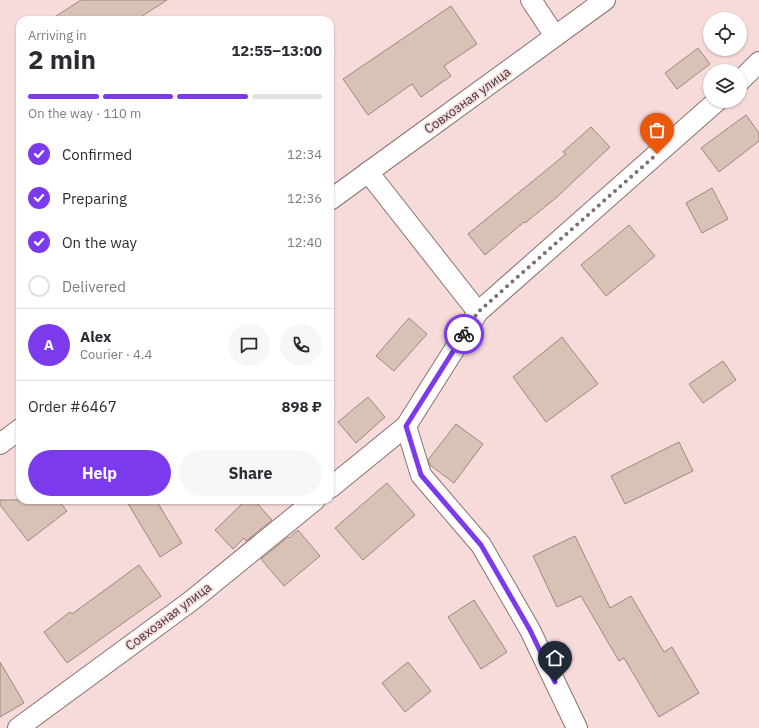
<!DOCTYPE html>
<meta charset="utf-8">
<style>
:root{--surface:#fff;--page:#f7f7f7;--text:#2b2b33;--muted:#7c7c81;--line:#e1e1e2;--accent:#7c3aed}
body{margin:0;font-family:"IBM Plex Sans",sans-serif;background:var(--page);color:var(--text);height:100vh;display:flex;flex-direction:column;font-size:15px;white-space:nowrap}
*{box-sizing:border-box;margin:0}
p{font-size:13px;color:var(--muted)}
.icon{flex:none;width:22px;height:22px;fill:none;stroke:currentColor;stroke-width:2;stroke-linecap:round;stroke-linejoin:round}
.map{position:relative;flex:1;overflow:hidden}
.sheet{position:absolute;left:16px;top:16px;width:318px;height:488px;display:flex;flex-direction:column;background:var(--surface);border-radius:12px;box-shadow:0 1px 3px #0004}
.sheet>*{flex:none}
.tools{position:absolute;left:703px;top:12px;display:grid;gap:8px}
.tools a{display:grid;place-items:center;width:44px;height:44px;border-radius:50%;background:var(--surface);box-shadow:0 1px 3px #0004;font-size:20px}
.pin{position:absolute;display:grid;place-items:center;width:34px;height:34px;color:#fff;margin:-41px -17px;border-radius:50% 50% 50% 0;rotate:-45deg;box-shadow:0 0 4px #0007}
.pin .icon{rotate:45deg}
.courier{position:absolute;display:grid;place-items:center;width:40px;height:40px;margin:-20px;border:3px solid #7c3aed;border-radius:50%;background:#fff;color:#222;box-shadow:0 1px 5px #0007}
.head em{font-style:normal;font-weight:700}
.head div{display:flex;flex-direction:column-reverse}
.head{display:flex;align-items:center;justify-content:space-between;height:68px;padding:0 12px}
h1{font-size:26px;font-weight:700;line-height:30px}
.bar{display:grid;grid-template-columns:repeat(4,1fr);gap:6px 4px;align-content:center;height:48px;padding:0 12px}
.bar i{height:5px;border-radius:3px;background:var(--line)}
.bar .active{background:var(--accent)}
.bar p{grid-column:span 4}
.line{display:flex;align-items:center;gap:10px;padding:0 12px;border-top:1px solid var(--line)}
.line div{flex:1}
.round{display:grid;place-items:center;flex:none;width:42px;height:42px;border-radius:21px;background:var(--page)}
ol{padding:0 12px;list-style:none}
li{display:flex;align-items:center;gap:12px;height:44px}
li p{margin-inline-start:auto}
li .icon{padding:4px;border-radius:50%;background:var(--accent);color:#fff;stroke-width:4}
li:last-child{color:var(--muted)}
li i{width:22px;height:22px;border:2px solid var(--line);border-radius:50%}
.action{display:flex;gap:8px;margin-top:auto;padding:8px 12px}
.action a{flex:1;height:46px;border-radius:24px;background:var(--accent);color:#fff;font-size:16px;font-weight:700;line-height:46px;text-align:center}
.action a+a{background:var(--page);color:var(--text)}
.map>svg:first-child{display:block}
.building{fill:#d9c2b5;stroke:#9d877c}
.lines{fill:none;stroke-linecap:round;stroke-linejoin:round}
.street-casing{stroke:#8a7172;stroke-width:22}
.street{stroke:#fff;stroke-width:20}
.done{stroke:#7f6f6f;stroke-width:4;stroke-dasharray:0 7.2}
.route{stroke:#7c3aed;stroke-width:5}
.labels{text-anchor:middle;stroke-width:3.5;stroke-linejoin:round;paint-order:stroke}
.street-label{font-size:13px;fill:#3f3535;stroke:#f7dbdb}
</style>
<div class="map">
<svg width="759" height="728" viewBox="0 0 759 728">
<rect width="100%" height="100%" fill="#f7dbdb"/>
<g class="building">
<polygon points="81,0 167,0 136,20 50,20"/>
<polygon points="451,6 477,44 444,66 451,76 421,97 412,84 368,115 343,79"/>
<polygon points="698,48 710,64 677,89 665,73"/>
<polygon points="746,115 759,133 759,141 719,172 701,148"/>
<polygon points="591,127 610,147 557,197 525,223 524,222 485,255 468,234 566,154 563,152"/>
<polygon points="712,188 728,219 702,233 686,203"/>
<polygon points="629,225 655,256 606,296 581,265"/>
<polygon points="409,318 427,334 394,371 376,356"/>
<polygon points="562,337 598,384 546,422 513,377"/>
<polygon points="723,361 736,380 703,403 689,384"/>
<polygon points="368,397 385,417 356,443 338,422"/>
<polygon points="456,424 483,444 454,483 430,465 428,460"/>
<polygon points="679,442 693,471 625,504 611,476"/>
<polygon points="387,483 415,515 363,560 335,528"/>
<polygon points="0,500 58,500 67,511 28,541 0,505"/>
<polygon points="126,500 156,500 182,543 160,557"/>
<polygon points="246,500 254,500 272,520 246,541 244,538 233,549 215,530"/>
<polygon points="298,530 320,556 284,586 261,559 288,537 289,538"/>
<polygon points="575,536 610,608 631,596 664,652 672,647 699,693 659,717 624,658 619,661 581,596 557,607 533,556"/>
<polygon points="139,565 161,596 67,663 44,632 70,612 72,614"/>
<polygon points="474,600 507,652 481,669 448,617"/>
<polygon points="0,662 24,703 0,717"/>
<polygon points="408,662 431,691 405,712 382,683"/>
</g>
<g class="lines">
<g class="street-casing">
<g id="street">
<polyline points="531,0 555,36"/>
<polyline points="740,81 759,62"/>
<polyline points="368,172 478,312"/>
<polyline points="330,200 605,0"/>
<polyline points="406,426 421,475 481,545 530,630 577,728"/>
<polyline points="0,444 20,429"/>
<polyline points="330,488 406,426 478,312 717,101"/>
<polyline points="18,728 191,601 315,500"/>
</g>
</g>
<use href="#street" class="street"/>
</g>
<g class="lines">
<polyline class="done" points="464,334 478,312 657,154"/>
<polyline class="route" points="464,334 406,426 421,475 481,545 530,630 555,682"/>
</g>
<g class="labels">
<g class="street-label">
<text transform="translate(467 100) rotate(-36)" y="5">Совхозная улица</text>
<text transform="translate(168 616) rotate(-37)" y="5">Совхозная улица</text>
</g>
</g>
</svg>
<div class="tools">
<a><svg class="icon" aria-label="locate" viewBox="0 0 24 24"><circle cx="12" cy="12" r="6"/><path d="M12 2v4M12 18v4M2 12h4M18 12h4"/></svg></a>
<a><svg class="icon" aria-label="layers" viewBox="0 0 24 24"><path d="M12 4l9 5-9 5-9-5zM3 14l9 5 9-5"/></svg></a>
</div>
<div class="pin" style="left:657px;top:154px;background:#ea580c"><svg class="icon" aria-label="bag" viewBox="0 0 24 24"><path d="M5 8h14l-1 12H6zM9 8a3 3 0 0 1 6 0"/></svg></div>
<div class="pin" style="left:555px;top:682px;background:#1f2937"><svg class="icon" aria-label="home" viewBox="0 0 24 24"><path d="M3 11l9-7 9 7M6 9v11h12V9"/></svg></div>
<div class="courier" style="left:464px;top:334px"><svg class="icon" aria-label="bike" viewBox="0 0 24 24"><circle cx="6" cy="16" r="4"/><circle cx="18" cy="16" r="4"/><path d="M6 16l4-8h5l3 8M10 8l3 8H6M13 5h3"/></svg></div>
<section class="sheet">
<div class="head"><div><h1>2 min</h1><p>Arriving in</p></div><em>12:55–13:00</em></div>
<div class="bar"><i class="active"></i><i class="active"></i><i class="active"></i><i></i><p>On the way · 110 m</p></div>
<ol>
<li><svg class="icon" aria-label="check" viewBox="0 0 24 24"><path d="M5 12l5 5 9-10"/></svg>Confirmed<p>12:34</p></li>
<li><svg class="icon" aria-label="check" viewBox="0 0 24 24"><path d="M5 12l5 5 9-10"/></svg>Preparing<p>12:36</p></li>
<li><svg class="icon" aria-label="check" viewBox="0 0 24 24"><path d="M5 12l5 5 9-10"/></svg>On the way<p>12:40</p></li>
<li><i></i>Delivered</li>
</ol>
<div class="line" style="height:72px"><b class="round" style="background:var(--accent);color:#fff">A</b><div><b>Alex</b><p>Courier · 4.4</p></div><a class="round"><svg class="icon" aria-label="chat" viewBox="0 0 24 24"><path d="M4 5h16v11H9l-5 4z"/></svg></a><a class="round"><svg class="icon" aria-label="phone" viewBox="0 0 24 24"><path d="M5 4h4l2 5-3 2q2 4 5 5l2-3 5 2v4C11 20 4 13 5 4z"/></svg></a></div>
<div class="line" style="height:52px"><div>Order #6467</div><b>898 ₽</b></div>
<div class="action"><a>Help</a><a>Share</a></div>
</section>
</div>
